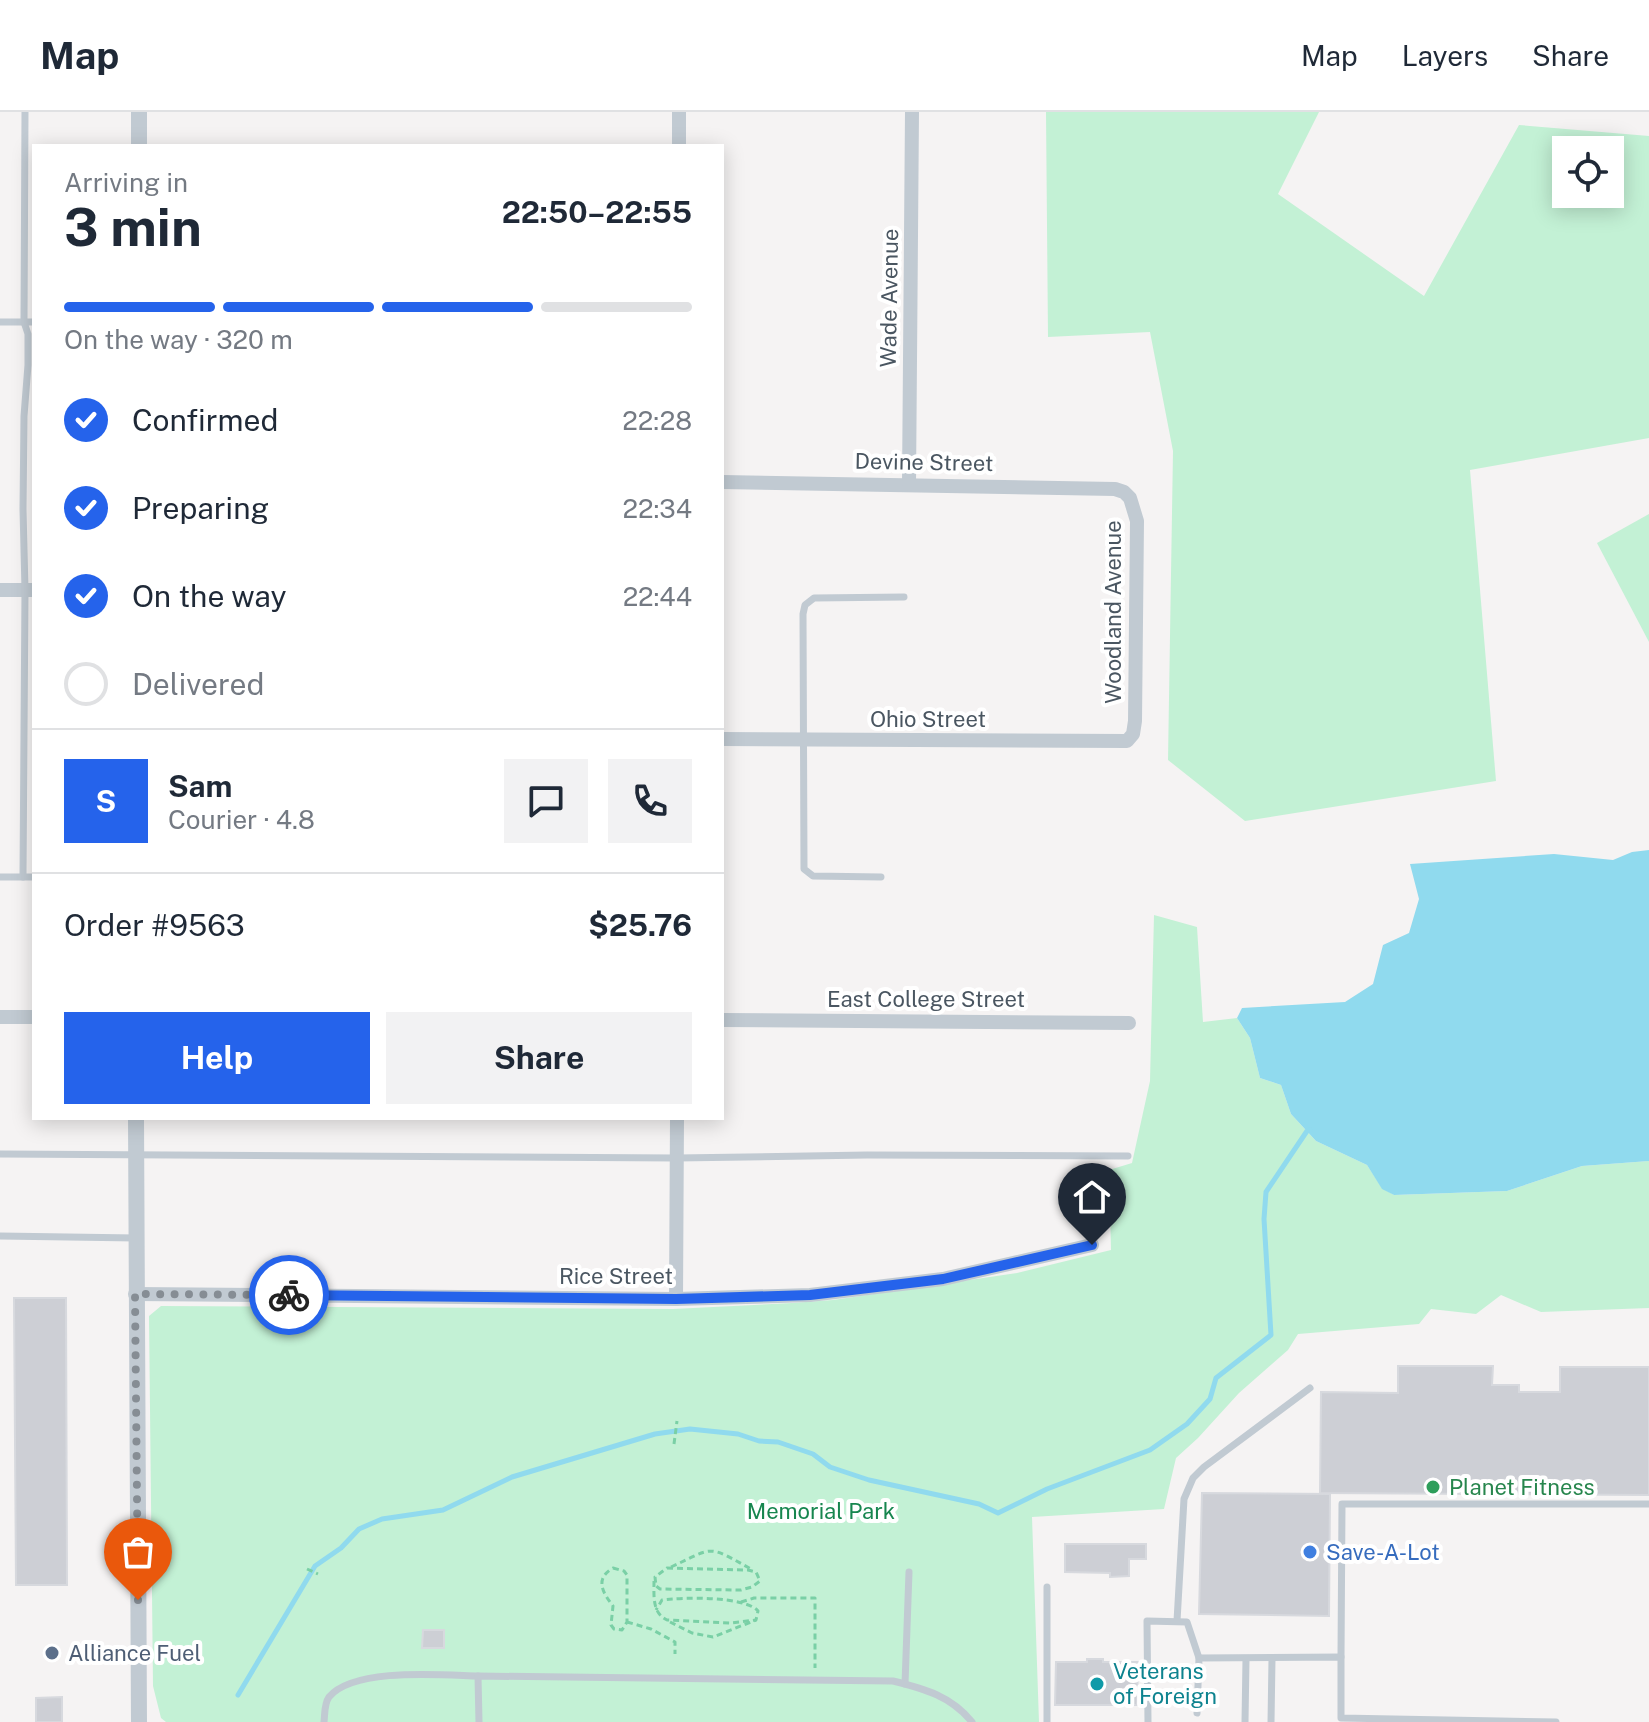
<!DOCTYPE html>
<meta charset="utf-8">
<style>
:root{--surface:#fff;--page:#f2f2f3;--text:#1f2937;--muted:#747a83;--line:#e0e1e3;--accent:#2563eb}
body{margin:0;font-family:"Public Sans",sans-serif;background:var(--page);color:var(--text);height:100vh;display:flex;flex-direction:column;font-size:30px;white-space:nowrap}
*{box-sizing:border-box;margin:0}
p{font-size:26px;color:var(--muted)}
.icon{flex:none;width:44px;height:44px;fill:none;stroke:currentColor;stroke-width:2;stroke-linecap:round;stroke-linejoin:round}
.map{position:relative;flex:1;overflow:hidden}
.drawer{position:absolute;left:32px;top:32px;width:692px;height:976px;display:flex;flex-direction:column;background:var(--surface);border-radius:0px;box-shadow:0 4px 20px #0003}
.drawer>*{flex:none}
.fabs{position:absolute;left:1552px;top:24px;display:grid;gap:16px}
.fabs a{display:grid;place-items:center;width:72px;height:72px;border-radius:0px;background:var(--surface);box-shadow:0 4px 20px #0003;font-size:40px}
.pin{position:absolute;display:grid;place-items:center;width:68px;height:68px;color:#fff;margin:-82px -34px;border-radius:50% 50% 50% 0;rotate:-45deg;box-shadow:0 0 8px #0007}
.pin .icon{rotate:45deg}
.courier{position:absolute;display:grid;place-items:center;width:80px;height:80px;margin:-40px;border:6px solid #2563eb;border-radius:50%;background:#fff;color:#222;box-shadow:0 2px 10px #0007}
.headline em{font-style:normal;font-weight:700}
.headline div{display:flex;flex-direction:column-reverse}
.headline{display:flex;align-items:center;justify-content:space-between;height:136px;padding:0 32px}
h1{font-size:52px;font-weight:700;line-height:60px}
.bar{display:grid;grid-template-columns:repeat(4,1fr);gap:12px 8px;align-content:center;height:96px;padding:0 32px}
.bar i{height:10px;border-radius:6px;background:var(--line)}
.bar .selected{background:var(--accent)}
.bar p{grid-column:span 4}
.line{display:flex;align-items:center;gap:20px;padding:0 32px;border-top:2px solid var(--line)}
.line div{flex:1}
.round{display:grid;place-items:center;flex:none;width:84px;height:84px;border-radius:0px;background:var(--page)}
ol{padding:0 32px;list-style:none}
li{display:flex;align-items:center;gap:24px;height:88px}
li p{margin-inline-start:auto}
li .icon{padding:8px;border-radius:50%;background:var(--accent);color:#fff;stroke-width:4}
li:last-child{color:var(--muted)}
li i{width:44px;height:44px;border:4px solid var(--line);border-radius:50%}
.button{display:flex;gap:16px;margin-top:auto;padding:16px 32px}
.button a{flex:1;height:92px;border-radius:0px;background:var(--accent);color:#fff;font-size:32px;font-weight:700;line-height:92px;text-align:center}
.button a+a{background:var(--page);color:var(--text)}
header{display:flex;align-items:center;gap:48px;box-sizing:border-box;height:112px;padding:0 40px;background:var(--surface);border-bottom:2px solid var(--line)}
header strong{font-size:38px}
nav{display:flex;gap:44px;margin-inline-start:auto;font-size:28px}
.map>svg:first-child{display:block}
.green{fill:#c3f1d5;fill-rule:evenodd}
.water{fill:#90daee}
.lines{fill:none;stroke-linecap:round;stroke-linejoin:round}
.stream{stroke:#90daee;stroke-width:5}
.building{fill:#cdcfd5;stroke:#d7d9de;stroke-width:2}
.path{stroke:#7ad0a6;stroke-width:3;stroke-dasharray:6 4;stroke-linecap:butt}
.service{stroke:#c1cad2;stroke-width:7}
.minor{stroke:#c1cad2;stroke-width:14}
.tertiary{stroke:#c1cad2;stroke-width:16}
.done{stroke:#868d94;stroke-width:8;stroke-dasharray:0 14.4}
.route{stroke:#2563eb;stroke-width:10}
.leisure-dot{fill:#2e9e5b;stroke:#fff;stroke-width:3}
.shop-dot{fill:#3f7fe0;stroke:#fff;stroke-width:3}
.service-dot{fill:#5c6f8a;stroke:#fff;stroke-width:3}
.culture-dot{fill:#0f9aa8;stroke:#fff;stroke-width:3}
.labels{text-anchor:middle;stroke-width:8;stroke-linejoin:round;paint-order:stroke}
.street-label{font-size:22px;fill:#4a5661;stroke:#fff}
.leisure-label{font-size:22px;fill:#27864d;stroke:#fff;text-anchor:start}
.park-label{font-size:22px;fill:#17864f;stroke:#fff}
.shop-label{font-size:22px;fill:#366cbe;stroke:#fff;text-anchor:start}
.service-label{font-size:22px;fill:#4e5e75;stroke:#fff;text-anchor:start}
.culture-label{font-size:22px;fill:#0d838f;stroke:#fff;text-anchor:start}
</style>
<header>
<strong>Map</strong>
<nav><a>Map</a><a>Layers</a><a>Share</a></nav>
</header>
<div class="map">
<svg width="1649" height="1610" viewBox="0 0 1649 1610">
<rect width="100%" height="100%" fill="#f5f3f3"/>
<g class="green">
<path d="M 1046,0 L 1319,0 L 1278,82 L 1424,184 L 1519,13 L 1649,24 L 1649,326 L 1470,358 L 1496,669 L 1245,709 L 1168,648 L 1173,339 L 1150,220 L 1048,225 ZM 1610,38 L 1610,82 L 1566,82 L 1566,38 Z"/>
<polygon points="1649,402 1649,530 1597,431"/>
<polygon points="1154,803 1197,815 1203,910 1237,906 1250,926 1260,966 1281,973 1291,1002 1316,1029 1367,1053 1382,1076 1394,1083 1507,1079 1582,1054 1649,1049 1649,1196 1541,1200 1501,1183 1476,1202 1431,1197 1419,1212 1298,1222 1288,1238 1239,1281 1198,1326 1176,1346 1164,1397 1032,1405 1039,1610 166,1610 161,1606 153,1574 149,1204 161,1194 673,1197 792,1191 833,1188 1017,1161 1111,1138 1109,1058 1132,1051 1150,969"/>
</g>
<polygon class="water" points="1649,738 1649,1049 1582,1054 1507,1079 1394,1083 1382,1077 1367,1053 1316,1029 1291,1002 1281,973 1260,966 1250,926 1237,906 1242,896 1345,890 1373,872 1383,833 1409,821 1419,787 1410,752 1554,742 1613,748 1632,740"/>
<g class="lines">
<polyline class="stream" points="238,1583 315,1454 341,1436 359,1417 382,1407 443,1398 512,1365 655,1322 690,1317 738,1322 759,1329 778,1330 813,1342 830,1355 869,1368 979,1392 998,1401 1047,1377 1150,1338 1187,1312 1210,1287 1216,1266 1271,1223 1264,1107 1266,1080 1307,1019 1310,1018"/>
</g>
<g class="building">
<polygon points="14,1186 66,1186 67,1473 16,1473"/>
<polygon points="1398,1254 1493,1254 1492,1273 1519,1273 1519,1280 1560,1280 1560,1255 1649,1255 1649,1383 1320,1381 1321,1280 1398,1281"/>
<polygon points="1202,1381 1330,1382 1329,1504 1199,1502"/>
<polygon points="1065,1432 1146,1432 1146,1447 1129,1447 1129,1464 1110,1465 1110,1461 1065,1460"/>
<polygon points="423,1518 444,1518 444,1536 422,1536"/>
<polygon points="1087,1547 1103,1547 1103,1550 1138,1550 1137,1593 1055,1593 1056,1550 1087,1550"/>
<polygon points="62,1585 62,1610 36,1610 36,1586"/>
</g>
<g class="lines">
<g class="path">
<polyline points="674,1332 677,1309"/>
<path d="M 671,1455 C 715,1435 706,1432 751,1457"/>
<path d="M 613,1456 L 624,1459 L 627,1463 L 627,1510 L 622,1518 L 614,1517 L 611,1513 L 613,1494 C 603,1481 594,1467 613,1456 Z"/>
<polygon points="667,1456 748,1458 756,1460 760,1469 752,1475 741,1478 660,1477 656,1474 655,1465"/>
<polyline points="307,1457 318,1462"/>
<path d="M 654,1469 C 654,1484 652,1501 667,1508 L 731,1511 L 756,1508 L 758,1499 C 745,1484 683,1485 662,1488 L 656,1498"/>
<polyline points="741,1490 754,1486 815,1486 815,1556"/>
<polyline points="627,1510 651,1517 675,1530 675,1542"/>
<polyline points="670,1510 692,1521 713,1525 756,1508"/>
</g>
<g class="service">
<polyline points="0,210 34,210"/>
<polyline points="0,765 34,765"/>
<polyline points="23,765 25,478 23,397 24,304 28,253 28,222 24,210 25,0"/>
<polyline points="881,765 813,764 804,757 803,502 805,493 814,486 904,485"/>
<polyline points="0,1042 677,1046 867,1043 1128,1044"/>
<polyline points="0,1124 136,1126"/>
<polyline points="1047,1475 1047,1610"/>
<polyline points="1177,1509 1184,1387 1193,1366 1204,1355 1310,1276"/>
<polyline points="1341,1545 1342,1392 1649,1392"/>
<polyline points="905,1572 909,1460"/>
<polyline points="1197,1601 1199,1546 1341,1545 1341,1606 1556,1610"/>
<path d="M 324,1610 C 325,1602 324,1592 329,1585 C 354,1555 442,1563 478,1564"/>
<path d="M 479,1610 L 478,1564 L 893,1569 C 925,1577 951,1584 972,1610"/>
<polyline points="1148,1610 1147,1509 1187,1510 1199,1546"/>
<polyline points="1245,1610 1246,1547"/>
<polyline points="1271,1610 1272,1547"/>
</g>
<g class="minor">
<polyline points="679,34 679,0"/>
<polyline points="722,370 1115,377 1124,380 1130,386 1137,409 1135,609 1133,622 1127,629 722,627"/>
<polyline points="909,372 912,0"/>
<polyline points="0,478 34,478"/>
<polyline points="0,905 34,905"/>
<polyline points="722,908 1129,911"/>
<polyline points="135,1182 676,1187 810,1183 943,1167 1092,1133"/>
<polyline points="676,1187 677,1006"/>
</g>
<g class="tertiary">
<polyline points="139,34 139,0"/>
<polyline points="136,1006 139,1610"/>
</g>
</g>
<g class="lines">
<polyline class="done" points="138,1488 135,1182 289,1183"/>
<polyline class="route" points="289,1183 676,1187 810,1183 943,1167 1092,1133"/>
</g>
<circle class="leisure-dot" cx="1433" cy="1375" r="8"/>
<circle class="shop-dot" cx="1310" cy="1440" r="8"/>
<circle class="service-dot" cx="52" cy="1541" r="8"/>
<circle class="culture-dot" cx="1097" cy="1572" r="8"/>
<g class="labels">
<g class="street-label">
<text transform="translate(889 186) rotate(-89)" y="8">Wade Avenue</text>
<text transform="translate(924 350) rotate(1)" y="8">Devine Street</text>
<text transform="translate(1113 500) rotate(-90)" y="8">Woodland Avenue</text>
<text x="928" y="615">Ohio Street</text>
<text x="926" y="895">East College Street</text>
<text x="616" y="1172">Rice Street</text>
</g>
<g class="leisure-label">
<text x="1449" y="1383">Planet Fitness</text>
</g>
<g class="park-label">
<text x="821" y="1407">Memorial Park</text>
</g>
<g class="shop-label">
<text x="1326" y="1448">Save-A-Lot</text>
</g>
<g class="service-label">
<text x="68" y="1549">Alliance Fuel</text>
</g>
<g class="culture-label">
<text x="1113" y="1567">Veterans<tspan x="1113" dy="25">of Foreign</tspan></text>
</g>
</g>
</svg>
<div class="fabs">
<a><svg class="icon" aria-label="locate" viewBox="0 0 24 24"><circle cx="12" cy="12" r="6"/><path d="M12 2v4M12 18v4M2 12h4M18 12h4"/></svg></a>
</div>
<div class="pin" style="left:138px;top:1488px;background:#ea580c"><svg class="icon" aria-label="bag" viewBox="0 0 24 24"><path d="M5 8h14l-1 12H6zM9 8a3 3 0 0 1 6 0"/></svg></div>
<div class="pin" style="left:1092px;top:1133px;background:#1f2937"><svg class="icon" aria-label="home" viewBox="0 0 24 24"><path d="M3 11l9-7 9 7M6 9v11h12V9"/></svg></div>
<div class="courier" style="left:289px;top:1183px"><svg class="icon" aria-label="bike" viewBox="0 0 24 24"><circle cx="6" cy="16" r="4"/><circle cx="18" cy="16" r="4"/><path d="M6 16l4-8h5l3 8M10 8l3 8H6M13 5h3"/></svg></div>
<section class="drawer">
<div class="headline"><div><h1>3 min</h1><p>Arriving in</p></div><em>22:50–22:55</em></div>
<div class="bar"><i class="selected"></i><i class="selected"></i><i class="selected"></i><i></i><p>On the way · 320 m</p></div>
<ol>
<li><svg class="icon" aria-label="check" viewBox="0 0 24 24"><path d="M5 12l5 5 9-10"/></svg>Confirmed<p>22:28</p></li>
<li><svg class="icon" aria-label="check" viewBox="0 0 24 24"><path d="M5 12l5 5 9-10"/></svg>Preparing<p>22:34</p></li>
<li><svg class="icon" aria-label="check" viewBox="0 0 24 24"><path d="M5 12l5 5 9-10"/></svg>On the way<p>22:44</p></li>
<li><i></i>Delivered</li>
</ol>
<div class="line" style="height:144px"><b class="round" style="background:var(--accent);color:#fff">S</b><div><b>Sam</b><p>Courier · 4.8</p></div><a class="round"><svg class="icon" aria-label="chat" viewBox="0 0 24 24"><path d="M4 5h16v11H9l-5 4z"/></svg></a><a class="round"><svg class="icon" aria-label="phone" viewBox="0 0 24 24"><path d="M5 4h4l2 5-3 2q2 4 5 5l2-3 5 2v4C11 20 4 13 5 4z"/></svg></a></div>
<div class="line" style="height:104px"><div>Order #9563</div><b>$25.76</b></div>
<div class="button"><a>Help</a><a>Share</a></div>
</section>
</div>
